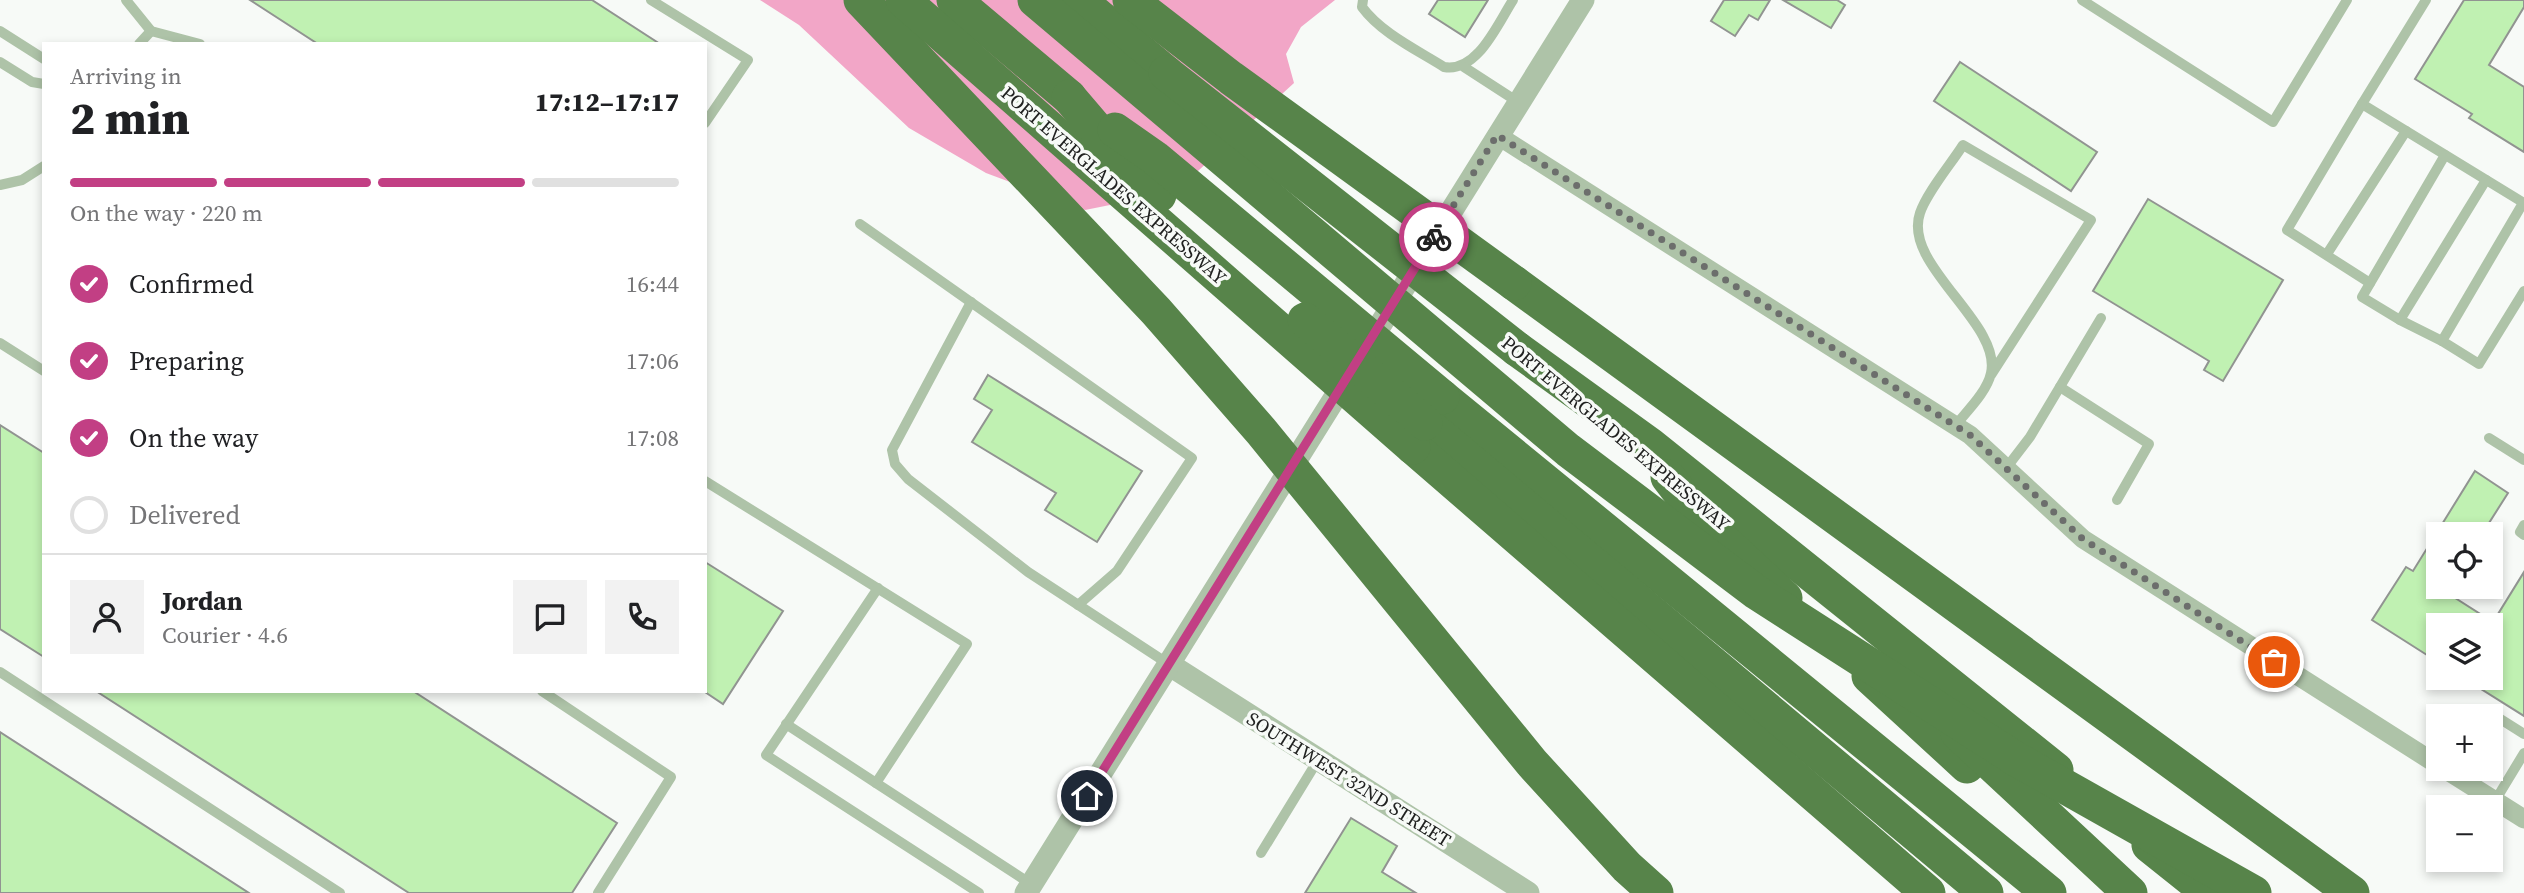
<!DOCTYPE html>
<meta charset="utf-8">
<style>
:root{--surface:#fff;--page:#f2f2f2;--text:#202124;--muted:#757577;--line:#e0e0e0;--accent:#c23f84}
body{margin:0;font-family:"Source Serif 4",serif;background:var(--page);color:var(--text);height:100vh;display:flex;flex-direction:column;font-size:26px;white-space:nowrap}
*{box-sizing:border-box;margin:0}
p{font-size:23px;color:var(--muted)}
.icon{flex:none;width:38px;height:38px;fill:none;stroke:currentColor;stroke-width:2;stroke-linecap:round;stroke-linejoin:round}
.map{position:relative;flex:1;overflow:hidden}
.side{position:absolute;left:42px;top:42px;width:665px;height:651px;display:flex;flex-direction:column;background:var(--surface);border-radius:0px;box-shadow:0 4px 10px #0003}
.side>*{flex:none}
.buttons{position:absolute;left:2426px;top:522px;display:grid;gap:14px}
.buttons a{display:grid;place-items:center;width:77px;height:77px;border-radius:0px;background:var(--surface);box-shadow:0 4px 10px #0003;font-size:35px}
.pin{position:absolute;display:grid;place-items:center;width:60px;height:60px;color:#fff;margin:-30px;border:4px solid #fff;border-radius:50%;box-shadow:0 2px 7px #0007}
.courier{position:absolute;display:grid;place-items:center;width:70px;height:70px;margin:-35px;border:5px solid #c23f84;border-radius:50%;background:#fff;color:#222;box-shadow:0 2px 9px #0007}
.headline em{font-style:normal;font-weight:800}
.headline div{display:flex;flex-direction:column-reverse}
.headline{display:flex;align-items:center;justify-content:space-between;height:119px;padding:0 28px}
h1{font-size:46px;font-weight:800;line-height:52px}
.bar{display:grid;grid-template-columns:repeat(4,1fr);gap:10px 7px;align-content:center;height:84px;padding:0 28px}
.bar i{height:9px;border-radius:5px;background:var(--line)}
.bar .active{background:var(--accent)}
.bar p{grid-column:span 4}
.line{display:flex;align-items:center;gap:18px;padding:0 28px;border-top:2px solid var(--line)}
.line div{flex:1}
.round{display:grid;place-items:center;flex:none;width:74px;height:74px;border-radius:0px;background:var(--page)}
ol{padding:0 28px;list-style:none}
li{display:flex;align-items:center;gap:21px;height:77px}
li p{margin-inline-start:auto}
li .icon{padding:7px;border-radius:50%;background:var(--accent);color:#fff;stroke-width:4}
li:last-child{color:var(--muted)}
li i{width:38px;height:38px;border:4px solid var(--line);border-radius:50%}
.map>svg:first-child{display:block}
.water{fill:#f2a6c7}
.building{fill:#c0f1b2;stroke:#919491;stroke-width:2}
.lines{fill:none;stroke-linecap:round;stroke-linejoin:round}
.service{stroke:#aec3a8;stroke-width:10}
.minor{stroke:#aec3a8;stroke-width:19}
.tertiary{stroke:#aec3a8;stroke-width:23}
.motorway{stroke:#57844a;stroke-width:35}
.motorway-bridge{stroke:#57844a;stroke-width:35}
.done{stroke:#6c6e6c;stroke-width:7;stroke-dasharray:0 12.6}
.route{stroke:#c23f84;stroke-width:9}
.labels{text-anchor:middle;stroke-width:7;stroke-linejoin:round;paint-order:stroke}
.street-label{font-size:19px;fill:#212221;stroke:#f7faf7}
</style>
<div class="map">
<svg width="2524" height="893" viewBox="0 0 2524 893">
<rect width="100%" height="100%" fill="#f7faf7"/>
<polygon class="water" points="760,0 1335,0 1301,27 1286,54 1294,83 1175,192 1085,210 986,173 909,128 799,25"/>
<g class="building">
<polygon points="250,0 592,0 660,44 318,44"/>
<polygon points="1438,0 1488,0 1465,37 1429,14"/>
<polygon points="1724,0 1770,0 1758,20 1749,15 1735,36 1711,21"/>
<polygon points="1783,0 1837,0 1845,5 1831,28"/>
<polygon points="2464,0 2524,0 2524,7 2489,65 2524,87 2524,152 2469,118 2472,114 2415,79"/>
<polygon points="1960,62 2097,152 2071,191 1934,101"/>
<polygon points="2148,199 2283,280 2223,381 2204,370 2209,361 2093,291"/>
<polygon points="988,375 1142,471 1097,542 1045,510 1056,493 972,442 992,410 974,399"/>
<polygon points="0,425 44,453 44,657 0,629"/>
<polygon points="2475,471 2508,493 2482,534 2438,534 2438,587 2493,622 2524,572 2524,716 2462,677 2490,677 2491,625 2438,625 2438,662 2372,620 2406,567 2413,571"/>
<polygon points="705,562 783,611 723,704 705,692"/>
<polygon points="96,691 413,691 617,823 572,893 409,893"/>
<polygon points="0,732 249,893 0,893"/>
<polygon points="1351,818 1397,846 1382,872 1416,893 1305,893"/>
</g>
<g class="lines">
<g class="service">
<polyline points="126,0 151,31 200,44"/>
<polyline points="651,0 748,60 705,123"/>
<path d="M 1363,0 L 1362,7 C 1381,33 1417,50 1444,67 C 1477,73 1497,25 1513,0"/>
<polyline points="2082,0 2273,122 2347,0"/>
<polyline points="2426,0 2362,104 2524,203"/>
<polyline points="0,31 44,59"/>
<polyline points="139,44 151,31"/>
<polyline points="0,62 32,82 44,84"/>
<polyline points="1464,67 1518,102"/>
<polyline points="2362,104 2287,230 2370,283"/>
<polyline points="2445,155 2362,297 2400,320 2486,180"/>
<polyline points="0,185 22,180 44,166"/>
<polyline points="2523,203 2442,341 2479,364 2524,291"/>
<polyline points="860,224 1192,458 1117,571 1078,605"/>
<polyline points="2327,254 2406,131"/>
<polyline points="971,302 892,450 895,464 908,479 1028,572 1170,665"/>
<polyline points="2400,320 2442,341"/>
<polyline points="0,343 44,371"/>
<polyline points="2060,387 2149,444 2117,500"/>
<path d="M 1955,426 C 1967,411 1987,392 1991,373 C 2002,323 1902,265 1920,213 C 1927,192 1951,164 1963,145 L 2091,220 L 1991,375"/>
<polyline points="2489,438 2524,460"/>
<polyline points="2007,467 2030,437 2101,318"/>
<polyline points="705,481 967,644 876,783 1031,884"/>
<polyline points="2524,525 2520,532 2524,535"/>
<polyline points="878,588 766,755 979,893"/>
<polyline points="0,672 340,893"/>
<polyline points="542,691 671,777 598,893"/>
<polyline points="2482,716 2486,710 2524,734"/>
<polyline points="786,724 876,783"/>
<polyline points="2495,801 2524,753"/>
<polyline points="1261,853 1318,760"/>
</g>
<g class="minor">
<polyline points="1497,135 1970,435 2083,539 2438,765"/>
<polyline points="2443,768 2524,819"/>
</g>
<g class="tertiary">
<polyline points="1170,665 1528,893"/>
<polyline points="1026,893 1583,0"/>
</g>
<g class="motorway">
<polyline points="954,0 1069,97"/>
<polyline points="1079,0 1166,73"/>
<polyline points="1514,283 2352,893"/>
<polyline points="1517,349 1650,445 2056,770"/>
<polyline points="1442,397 2049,893"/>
<polyline points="1425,423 1986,893"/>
<polyline points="1413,447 1928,893"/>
<polyline points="1668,477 1702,521 1785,598"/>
<polyline points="1869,676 1967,766"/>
<polyline points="1958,733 2130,893"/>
<polyline points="2149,845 2209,893"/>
</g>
<g class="motorway-bridge">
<polyline points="861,0 1156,311 1261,431 1532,763 1627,867 1656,893"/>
<polyline points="903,0 1413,447"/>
<polyline points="1035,0 1568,450 1756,592 2016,759 2254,893"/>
<polyline points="1130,0 1231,78 1514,283"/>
<polyline points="1166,73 1517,349"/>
<polyline points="1069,97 1139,179 1159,195"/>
<polyline points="1115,130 1155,158 1442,397"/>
<polyline points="1305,320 1425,423"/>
</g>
</g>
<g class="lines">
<polyline class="done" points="1434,237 1497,135 1970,435 2083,539 2274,662"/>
<polyline class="route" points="1087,796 1434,237"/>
</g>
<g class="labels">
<g class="street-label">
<text transform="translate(1114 185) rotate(41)" y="7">PORT EVERGLADES EXPRESSWAY</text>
<text transform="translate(1616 433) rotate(40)" y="7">PORT EVERGLADES EXPRESSWAY</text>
<text transform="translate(1349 779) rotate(32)" y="7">SOUTHWEST 32ND STREET</text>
</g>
</g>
</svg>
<div class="buttons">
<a><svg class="icon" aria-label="locate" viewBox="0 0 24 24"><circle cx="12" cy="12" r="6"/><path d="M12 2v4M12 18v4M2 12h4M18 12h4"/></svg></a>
<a><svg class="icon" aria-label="layers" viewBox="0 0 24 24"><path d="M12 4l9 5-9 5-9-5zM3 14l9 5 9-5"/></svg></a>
<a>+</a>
<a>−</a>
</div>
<div class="pin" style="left:2274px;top:662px;background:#ea580c"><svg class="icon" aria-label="bag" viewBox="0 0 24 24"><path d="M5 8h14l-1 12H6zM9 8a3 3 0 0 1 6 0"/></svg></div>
<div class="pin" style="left:1087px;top:796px;background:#1f2937"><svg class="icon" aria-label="home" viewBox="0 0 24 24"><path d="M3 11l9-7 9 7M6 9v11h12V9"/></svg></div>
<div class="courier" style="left:1434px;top:237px"><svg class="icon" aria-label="bike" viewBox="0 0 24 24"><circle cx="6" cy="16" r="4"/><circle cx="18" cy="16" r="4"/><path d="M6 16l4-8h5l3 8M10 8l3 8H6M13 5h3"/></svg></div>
<section class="side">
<div class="headline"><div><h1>2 min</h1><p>Arriving in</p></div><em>17:12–17:17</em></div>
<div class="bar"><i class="active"></i><i class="active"></i><i class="active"></i><i></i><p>On the way · 220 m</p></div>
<ol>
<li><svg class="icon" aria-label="check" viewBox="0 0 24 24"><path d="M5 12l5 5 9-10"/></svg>Confirmed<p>16:44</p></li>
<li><svg class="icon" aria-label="check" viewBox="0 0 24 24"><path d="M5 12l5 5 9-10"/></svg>Preparing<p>17:06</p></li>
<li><svg class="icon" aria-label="check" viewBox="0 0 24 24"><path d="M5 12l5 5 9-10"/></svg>On the way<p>17:08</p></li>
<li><i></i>Delivered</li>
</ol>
<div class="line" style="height:126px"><a class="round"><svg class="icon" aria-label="person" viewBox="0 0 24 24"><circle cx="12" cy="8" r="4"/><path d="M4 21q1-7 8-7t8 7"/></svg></a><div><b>Jordan</b><p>Courier · 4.6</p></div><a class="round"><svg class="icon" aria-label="chat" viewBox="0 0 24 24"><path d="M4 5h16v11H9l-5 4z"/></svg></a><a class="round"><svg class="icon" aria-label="phone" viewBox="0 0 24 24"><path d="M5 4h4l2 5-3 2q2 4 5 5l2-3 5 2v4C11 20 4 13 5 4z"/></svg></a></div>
</section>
</div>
